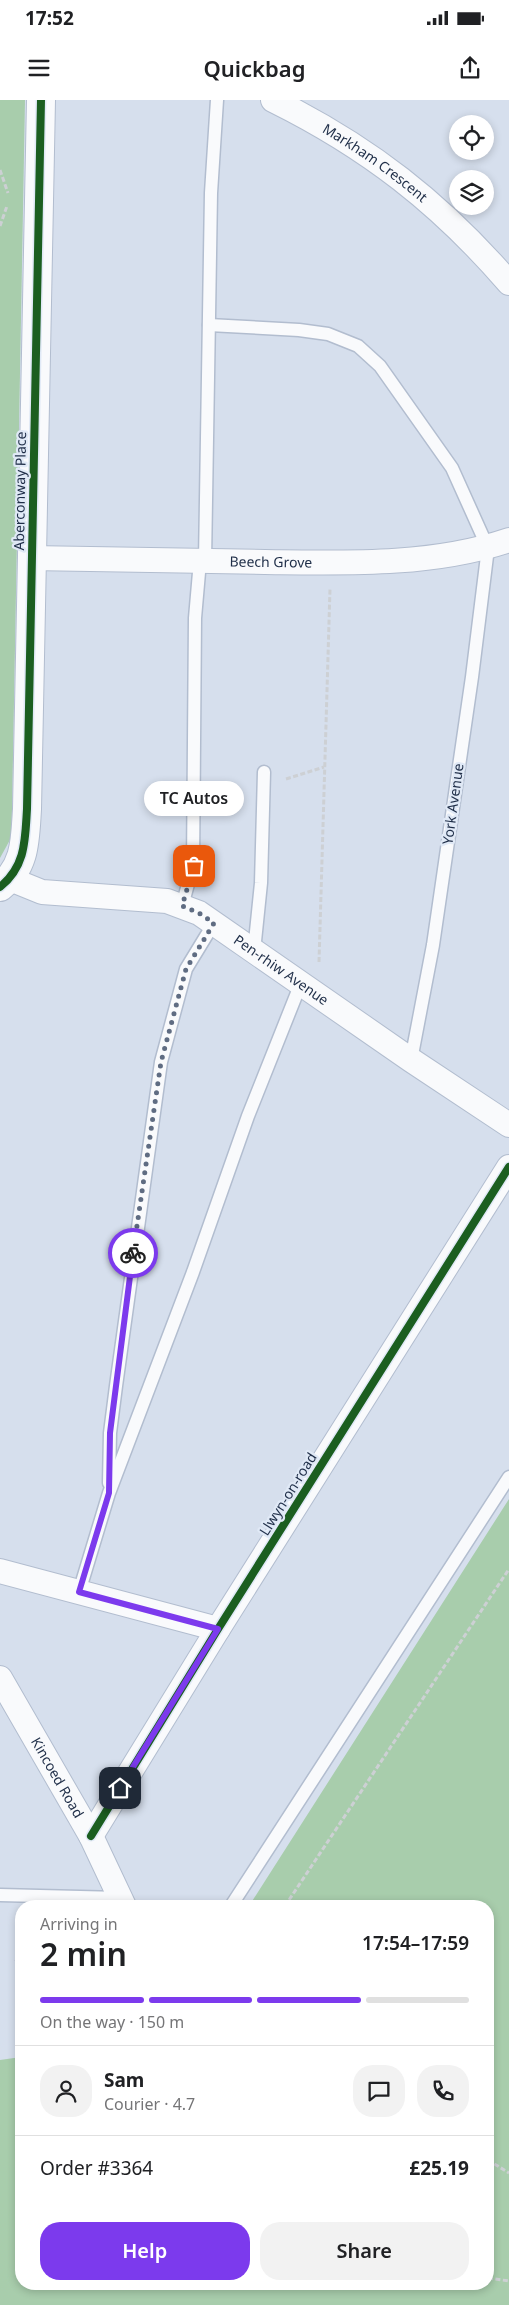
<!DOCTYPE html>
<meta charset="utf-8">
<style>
:root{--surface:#fff;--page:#f2f2f2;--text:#202124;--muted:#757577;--line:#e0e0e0;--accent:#7c3aed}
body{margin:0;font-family:"Noto Sans",sans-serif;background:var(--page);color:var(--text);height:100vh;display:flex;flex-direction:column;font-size:19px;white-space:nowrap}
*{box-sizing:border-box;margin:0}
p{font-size:16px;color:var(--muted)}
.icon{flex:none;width:28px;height:28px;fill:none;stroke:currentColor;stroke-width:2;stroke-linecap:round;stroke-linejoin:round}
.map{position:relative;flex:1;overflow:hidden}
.panel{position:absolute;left:15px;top:1800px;width:479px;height:390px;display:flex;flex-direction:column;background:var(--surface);border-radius:20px;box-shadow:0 2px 8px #0003}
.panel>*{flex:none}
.fabs{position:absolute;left:449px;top:15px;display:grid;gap:10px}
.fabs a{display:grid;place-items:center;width:45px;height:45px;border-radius:50%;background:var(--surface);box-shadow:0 2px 8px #0003;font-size:25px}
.pin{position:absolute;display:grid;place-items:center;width:42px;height:42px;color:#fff;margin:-21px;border-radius:10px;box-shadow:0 2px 8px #0006}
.courier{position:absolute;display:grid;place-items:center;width:50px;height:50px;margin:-25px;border:4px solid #7c3aed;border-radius:50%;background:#fff;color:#222;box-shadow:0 1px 6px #0007}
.bubble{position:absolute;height:35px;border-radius:18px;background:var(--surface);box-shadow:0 2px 8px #0003;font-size:16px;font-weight:600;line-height:35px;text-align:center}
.head em{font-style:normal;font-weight:600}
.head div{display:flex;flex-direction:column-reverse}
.head{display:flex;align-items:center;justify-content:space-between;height:85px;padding:0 25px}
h1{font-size:32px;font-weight:600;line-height:38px}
.bar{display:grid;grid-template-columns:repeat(4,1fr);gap:8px 5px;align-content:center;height:60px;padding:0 25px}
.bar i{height:6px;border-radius:4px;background:var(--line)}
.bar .active{background:var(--accent)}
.bar p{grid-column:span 4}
.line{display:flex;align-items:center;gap:12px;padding:0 25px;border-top:1px solid var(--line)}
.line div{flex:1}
.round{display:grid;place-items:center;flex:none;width:52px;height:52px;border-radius:20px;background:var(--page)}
.primary-button{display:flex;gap:10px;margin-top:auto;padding:10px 25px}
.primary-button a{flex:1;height:58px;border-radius:20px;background:var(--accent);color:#fff;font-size:20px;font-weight:600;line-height:58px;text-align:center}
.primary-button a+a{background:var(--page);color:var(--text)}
.status{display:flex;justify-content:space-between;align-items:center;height:35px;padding:0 25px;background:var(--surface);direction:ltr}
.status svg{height:14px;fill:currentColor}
header{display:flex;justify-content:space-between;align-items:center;height:65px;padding:0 25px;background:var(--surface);font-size:22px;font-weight:600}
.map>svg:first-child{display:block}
.green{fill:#a8cdac}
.building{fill:#c3c8dc;stroke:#b8bcd0}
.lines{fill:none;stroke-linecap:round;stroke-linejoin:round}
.service-casing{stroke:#b2bdcf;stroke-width:15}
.minor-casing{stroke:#b2bdcf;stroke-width:26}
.tertiary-casing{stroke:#b2bdcf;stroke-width:30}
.path{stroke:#cdd0d4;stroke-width:3;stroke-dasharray:5 2.5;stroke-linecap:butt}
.service{stroke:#f9fafc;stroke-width:12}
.minor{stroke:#f9fafc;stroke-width:24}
.tertiary{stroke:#f9fafc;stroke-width:28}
.cycleway-casing{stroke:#e0e9f6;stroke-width:11}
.cycleway{stroke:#1b5e20;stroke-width:8}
.done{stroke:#5f6c82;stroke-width:5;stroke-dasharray:0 9}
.route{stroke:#7c3aed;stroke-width:6}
.labels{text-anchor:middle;stroke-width:4.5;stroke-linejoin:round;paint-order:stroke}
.street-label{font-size:14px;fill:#1f2e48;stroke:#e0e9f6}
</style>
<div class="status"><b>17:52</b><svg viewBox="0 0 49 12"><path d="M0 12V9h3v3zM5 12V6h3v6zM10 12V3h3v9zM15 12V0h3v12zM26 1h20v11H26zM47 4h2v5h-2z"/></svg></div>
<header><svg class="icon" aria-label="menu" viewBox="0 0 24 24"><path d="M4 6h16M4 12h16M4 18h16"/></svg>Quickbag<svg class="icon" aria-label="share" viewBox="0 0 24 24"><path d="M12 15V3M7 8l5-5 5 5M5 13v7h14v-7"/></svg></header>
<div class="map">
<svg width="509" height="2205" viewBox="0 0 509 2205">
<rect width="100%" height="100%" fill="#d6dfed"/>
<g class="green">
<polygon points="0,0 25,0 12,710 11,738 0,758"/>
<polygon points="509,1399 509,2205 0,2205 0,1960 21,1957 21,2184 488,2184 488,1806 249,1806"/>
</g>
<polygon class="building" points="21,1857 21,1873 15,1860"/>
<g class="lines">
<g class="service-casing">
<g id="service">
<polyline points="209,225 299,230 328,234 358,246 380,266 452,368 488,448 472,577 433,845 411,960"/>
<polyline points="205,461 211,93 217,0"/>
<polyline points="182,806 193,766 195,518 200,461"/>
<polyline points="254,851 261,783 264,672"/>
<polyline points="109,1383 110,1333 116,1286 161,962 186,869 214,823"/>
<polyline points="79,1492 109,1393 193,1172 248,1016 301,883"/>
<polyline points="0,1795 120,1798"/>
<polyline points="231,1806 509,1377"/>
</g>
</g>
<g class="minor-casing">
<g id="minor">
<path id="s1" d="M 273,0 C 368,47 440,103 509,183"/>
<path id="s2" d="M 30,458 C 109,460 187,461 265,462 C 346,463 432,466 509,440"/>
<path id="s3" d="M 10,779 L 42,792 L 167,801 L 199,813 L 411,960 L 509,1025"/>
<polyline points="0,1471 218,1529"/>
<path id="s4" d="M 0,1578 L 91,1736 L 124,1806"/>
<polyline points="91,1736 218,1529 509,1067"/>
</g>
</g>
<g class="tertiary-casing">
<path id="tertiary" d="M 0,787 C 26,766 25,740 27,709 L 41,0"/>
</g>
<g class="path">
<polyline points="0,70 8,93"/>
<polyline points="0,126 7,106"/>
<polyline points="286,679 324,667"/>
<polyline points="319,862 330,489"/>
<polyline points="285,1806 509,1469"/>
<polyline points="488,2060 509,2073"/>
<polyline points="488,2178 509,2181"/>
</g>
<use href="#service" class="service"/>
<use href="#minor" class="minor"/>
<use href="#tertiary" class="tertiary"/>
<g class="cycleway-casing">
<g id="cycleway">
<path d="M 0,787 C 26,766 25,740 27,709 L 41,0"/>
<polyline points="91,1736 218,1529 509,1067"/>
</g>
</g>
<use href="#cycleway" class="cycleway"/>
</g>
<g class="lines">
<polyline class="done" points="133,1153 161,962 186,869 214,823 199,813 182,806 194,766"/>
<polyline class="route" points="120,1688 218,1529 79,1492 109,1393 110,1333 133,1153"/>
</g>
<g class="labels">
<g class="street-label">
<text dy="5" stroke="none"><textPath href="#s1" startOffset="120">Markham Crescent</textPath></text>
<text transform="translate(20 391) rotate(-89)" y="5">Aberconway Place</text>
<text dy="5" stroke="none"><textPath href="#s2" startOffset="241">Beech Grove</textPath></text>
<text transform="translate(453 704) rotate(-82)" y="5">York Avenue</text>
<text dy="5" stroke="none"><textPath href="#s3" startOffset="294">Pen-rhiw Avenue</textPath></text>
<text transform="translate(288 1394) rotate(-58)" y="5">Llwyn-on-road</text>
<text dy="5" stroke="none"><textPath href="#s4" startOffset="115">Kincoed Road</textPath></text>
</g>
</g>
</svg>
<div class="fabs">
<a><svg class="icon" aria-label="locate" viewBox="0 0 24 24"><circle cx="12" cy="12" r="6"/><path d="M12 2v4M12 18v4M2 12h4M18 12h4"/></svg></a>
<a><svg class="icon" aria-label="layers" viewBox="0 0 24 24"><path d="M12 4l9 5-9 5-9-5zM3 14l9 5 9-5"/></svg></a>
</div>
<div class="pin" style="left:194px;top:766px;background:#ea580c"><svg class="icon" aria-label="bag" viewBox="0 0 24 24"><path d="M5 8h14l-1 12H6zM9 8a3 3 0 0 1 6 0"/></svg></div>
<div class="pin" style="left:120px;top:1688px;background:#1f2937"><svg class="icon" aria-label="home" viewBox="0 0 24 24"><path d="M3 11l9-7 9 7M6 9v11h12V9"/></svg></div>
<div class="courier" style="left:133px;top:1153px"><svg class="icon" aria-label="bike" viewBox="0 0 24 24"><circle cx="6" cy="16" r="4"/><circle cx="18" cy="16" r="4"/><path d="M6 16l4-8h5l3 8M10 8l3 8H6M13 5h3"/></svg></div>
<div class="bubble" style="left:144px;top:681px;width:100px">TC Autos</div>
<section class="panel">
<div class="head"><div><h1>2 min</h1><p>Arriving in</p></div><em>17:54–17:59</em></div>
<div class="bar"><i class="active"></i><i class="active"></i><i class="active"></i><i></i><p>On the way · 150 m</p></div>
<div class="line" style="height:90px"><a class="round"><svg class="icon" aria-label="person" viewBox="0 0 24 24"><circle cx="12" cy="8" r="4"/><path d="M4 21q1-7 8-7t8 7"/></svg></a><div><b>Sam</b><p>Courier · 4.7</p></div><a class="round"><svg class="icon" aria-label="chat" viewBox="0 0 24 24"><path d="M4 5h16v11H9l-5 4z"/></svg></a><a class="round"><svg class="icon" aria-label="phone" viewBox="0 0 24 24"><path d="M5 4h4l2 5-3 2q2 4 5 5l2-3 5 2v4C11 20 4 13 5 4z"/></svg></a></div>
<div class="line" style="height:65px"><div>Order #3364</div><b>£25.19</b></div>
<div class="primary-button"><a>Help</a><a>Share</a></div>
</section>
</div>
